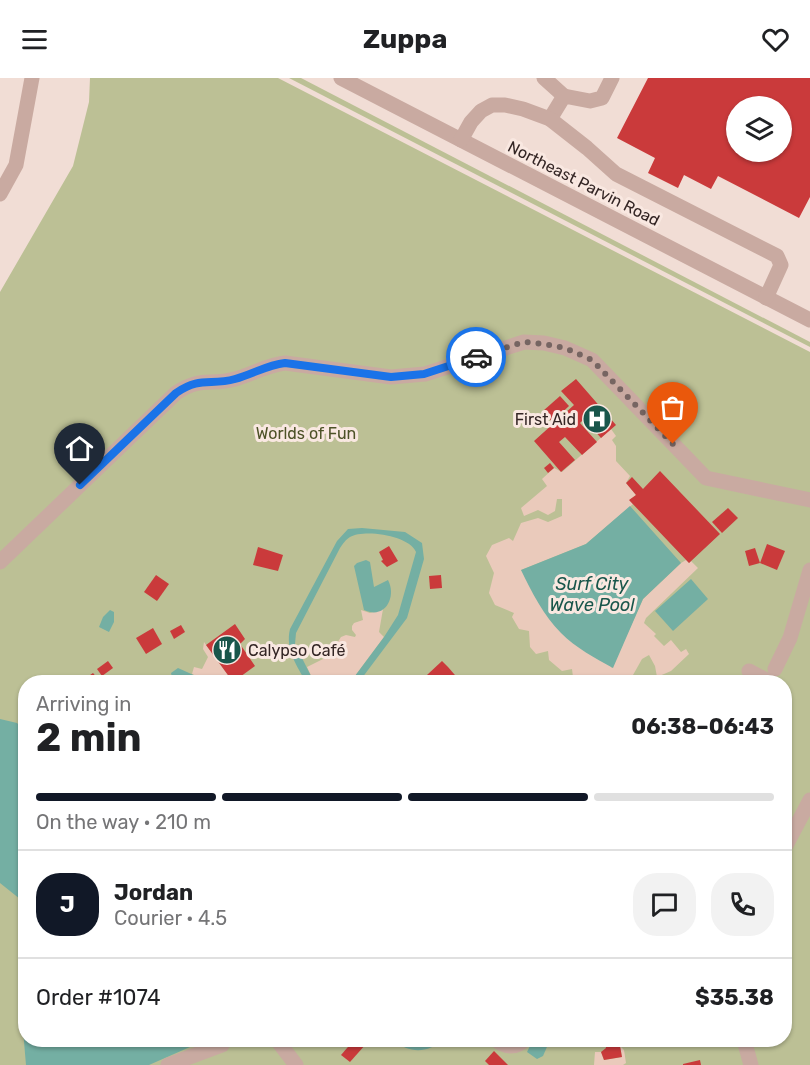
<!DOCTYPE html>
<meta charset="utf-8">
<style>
:root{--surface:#fff;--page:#f2f2f2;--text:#202124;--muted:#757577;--line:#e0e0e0;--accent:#111827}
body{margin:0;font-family:Rubik,sans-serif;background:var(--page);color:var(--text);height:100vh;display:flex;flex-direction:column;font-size:22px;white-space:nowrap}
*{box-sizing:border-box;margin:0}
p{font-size:20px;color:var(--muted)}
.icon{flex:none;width:33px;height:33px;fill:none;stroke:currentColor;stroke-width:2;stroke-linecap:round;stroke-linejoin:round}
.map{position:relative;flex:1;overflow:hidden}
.sheet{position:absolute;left:18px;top:597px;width:774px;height:372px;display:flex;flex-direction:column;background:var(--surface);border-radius:24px;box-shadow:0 2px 4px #0004}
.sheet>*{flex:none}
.buttons{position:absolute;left:726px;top:18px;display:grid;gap:12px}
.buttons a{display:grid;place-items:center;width:66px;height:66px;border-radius:50%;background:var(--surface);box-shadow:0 2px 4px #0004;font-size:30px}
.pin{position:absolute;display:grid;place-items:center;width:51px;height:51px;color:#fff;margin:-62px -26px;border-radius:50% 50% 50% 0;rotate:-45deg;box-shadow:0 0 6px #0007}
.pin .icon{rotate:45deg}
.courier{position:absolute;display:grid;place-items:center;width:60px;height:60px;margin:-30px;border:4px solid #1a73e8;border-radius:50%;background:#fff;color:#222;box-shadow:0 2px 8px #0007}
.headline em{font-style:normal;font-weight:700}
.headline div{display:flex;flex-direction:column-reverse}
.headline{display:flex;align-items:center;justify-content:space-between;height:102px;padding:0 18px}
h1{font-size:39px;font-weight:700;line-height:45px}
.bar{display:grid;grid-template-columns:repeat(4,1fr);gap:9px 6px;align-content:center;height:72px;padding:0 18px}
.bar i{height:8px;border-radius:4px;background:var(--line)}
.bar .active{background:var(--accent)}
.bar p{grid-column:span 4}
.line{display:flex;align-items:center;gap:15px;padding:0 18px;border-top:2px solid var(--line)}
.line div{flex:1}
.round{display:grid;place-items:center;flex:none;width:63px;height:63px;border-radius:24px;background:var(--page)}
header{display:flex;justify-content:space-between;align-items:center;height:78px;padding:0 18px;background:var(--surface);font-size:27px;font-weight:700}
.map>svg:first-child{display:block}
.green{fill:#bcc095;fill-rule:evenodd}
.plaza{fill:#eacabb}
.water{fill:#74afa3}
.building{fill:#ca3a3b;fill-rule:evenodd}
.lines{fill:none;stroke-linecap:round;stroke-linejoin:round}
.minor{stroke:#c9aaa1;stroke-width:15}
.done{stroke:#766562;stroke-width:6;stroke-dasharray:0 10.8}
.route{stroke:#1a73e8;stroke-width:8}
.labels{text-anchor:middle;stroke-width:6;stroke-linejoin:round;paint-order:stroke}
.street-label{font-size:16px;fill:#332524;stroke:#f9e8e1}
.poi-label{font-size:16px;fill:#332524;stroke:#f9e8e1;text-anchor:end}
.park-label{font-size:16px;fill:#4d5227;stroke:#f9e8e1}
.water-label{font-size:18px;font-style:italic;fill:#19564b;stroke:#f9e8e1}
</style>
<header><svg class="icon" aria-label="menu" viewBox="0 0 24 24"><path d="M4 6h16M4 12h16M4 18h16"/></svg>Zuppa<svg class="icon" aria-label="heart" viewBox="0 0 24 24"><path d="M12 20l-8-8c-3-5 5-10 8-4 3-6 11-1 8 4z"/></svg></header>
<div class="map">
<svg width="810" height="987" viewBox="0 0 810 987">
<rect width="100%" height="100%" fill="#f1ddd5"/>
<g class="green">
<path d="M 90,0 L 278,0 L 810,274 L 810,987 L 0,987 L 0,214 L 73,88 L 89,24 ZM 26,604 L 784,604 L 784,962 L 26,962 Z"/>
<polygon points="289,0 301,0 810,264 810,269"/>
</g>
<g class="plaza">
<polygon points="611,351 616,358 612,362 616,368 616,383 630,398 626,405 636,417 630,422 633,426 586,466 521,492 612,590 643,521 681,485 686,482 689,485 691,483 698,490 646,540 644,545 656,556 654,558 664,568 671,562 681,574 686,571 689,576 671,593 657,599 655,588 649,577 642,581 633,597 622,599 617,603 618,604 583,604 573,599 572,591 562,593 549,582 548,573 536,576 530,569 529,553 519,551 512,539 514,535 495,527 489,515 494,495 486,478 492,467 509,460 513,463 521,445 538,440 548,444 562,438 562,421 557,421 555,433 548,437 538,432 524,438 521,430 547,408 542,401 554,390 562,394"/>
<polygon points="383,531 379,554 384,559 352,602 346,604 314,604 307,589 329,578 341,559 346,557 355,559 356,557 352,552 352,548 354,545 363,542 361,532 370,535"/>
<polygon points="204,564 233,604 240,599 244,604 209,604 192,596 194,589 202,591 208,579 203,571"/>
<polygon points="620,968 624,972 626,985 623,987 594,987 595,974 601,974 604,982 622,979"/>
</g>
<g class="water">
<path d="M 630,428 L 681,485 L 643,521 L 613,590 C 595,580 576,570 561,555 C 544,538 531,513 521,492 L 586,466 Z"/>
<path d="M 362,450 L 405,454 L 422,465 L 424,481 L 407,540 L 359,604 L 346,604 L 352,602 L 384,559 L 398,537 L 416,474 C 409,457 364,451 350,459 C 345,462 343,466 340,470 L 296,555 L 295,566 L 314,604 L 306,604 C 297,588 285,571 290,551 L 337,463 L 348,451 Z"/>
<path d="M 366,482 L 370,484 L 374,509 L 388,502 C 397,519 385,542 364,532 L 354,488 L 357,485 Z"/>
<polygon points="691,501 708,521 673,553 655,533"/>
<polygon points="110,532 114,534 114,544 109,554 99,549 103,539"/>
<polygon points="178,590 209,604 173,604 171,595"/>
<polygon points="0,641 17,645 25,654 25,825 0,805"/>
<polygon points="25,944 26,962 194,962 190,969 149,987 26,987 23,952"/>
<path d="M 393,962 L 444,962 C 427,975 410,976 393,962 Z"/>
<polygon points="533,962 550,962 543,978 537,981 527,974"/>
</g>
<g class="building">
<path d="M 648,0 L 810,0 L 810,119 L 799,140 L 718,98 L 711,111 L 684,97 L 678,110 L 648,95 L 655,80 L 617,60 ZM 736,28 L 782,28 L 782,74 L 736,74 Z"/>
<polygon points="576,301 616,347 601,360 584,341 580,345 597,364 582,377 565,359 559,364 575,382 561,394 534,363 574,327 561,313"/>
<polygon points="560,318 569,328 552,344 543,333"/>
<polygon points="282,352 283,359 268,362 267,355"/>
<polygon points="550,385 554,390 548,395 544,390"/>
<polygon points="660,393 720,456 689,485 629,422 636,417 626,405 632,399 643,411"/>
<polygon points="728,430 738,440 722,455 712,444"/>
<polygon points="767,466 785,473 777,492 760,485"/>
<polygon points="389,468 398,483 387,489 381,483 383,482 379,474"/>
<polygon points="258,469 283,477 278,493 253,487"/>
<polygon points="755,470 760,485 749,488 745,473"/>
<polygon points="156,497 169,506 157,523 144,514"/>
<polygon points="441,497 442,510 430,511 429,498"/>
<polygon points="235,546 245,561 240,566 255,588 233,604 206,567"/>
<polygon points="181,547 185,554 174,561 170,553"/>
<polygon points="153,550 162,566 146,576 136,560"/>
<polygon points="108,583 113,590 102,598 97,591"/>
<polygon points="442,583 448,589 461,604 434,604 427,597"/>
<polygon points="93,595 99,602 95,604 80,604"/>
<polygon points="628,597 633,597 635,602 642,599 644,604 618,604 617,603"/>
<polygon points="354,962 360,962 366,966 350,984 341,977"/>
<polygon points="613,962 615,967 620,968 622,979 604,982 601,974 606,970 605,963"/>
<polygon points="494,973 508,987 489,987 485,983"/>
<polygon points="700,982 701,987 683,987 683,986"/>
</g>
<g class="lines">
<g class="minor">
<polyline points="341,0 810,242"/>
<polyline points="544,0 564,18"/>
<polyline points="550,41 564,18 590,23 602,20 612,0"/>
<polyline points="461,62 471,44 481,33 492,27 505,27 523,31 550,41 587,70 616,96 777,178 781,187 766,220"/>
<polyline points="0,116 16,87 32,0"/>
<path d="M 0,484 L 176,315 C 201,298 210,308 235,301 C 253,296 267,287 285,285 L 391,299 L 425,296 L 524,264 L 544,265 L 565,270 L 592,282 L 706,400 L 810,422"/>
<polyline points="775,591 790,560 810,492"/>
<polyline points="749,593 770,604"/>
<polyline points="784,771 810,722"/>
<polyline points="277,962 296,987"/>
<path d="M 496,962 C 505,969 516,971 524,962"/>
<polyline points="744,962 751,987"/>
<polyline points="168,987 222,967"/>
</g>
</g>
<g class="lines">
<polyline class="done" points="476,279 524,264 544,266 565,270 592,282 673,366"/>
<path class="route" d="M 80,407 L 176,315 C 201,298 210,308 235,301 C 253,296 267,287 285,285 L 391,299 L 424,296 L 476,279"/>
</g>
<defs>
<g id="hospital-disc" transform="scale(1.5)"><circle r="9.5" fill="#19564b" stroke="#f9e8e1"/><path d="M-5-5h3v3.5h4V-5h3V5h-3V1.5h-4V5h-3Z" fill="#fff"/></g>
<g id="restaurant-disc" transform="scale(1.5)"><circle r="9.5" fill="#19564b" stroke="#f9e8e1"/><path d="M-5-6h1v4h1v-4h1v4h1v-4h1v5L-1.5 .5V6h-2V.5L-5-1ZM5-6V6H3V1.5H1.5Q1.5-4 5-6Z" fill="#fff"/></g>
</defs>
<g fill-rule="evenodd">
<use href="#hospital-disc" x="597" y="341"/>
<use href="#restaurant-disc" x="227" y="572"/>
</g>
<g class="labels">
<g class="street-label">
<text transform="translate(584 105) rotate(27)" y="6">Northeast Parvin Road</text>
</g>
<g class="poi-label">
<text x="576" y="347">First Aid</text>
<text x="248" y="578" text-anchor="start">Calypso Café</text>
</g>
<g class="park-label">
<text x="306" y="361">Worlds of Fun</text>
</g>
<g class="water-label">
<text x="592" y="512">Surf City<tspan x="592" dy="21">Wave Pool</tspan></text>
</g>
</g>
</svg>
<div class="buttons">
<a><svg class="icon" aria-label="layers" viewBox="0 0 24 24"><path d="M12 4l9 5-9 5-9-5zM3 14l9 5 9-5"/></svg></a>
</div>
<div class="pin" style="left:673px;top:366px;background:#ea580c"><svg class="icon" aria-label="bag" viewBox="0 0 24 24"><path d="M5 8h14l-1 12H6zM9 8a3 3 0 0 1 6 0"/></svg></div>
<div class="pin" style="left:80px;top:407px;background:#1f2937"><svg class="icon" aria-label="home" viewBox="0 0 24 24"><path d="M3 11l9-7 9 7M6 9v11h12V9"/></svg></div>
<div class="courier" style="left:476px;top:279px"><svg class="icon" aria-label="car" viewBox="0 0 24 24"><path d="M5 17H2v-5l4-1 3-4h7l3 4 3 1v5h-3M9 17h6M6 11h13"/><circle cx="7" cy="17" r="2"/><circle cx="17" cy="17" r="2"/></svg></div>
<section class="sheet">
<div class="headline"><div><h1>2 min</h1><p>Arriving in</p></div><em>06:38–06:43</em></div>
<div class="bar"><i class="active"></i><i class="active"></i><i class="active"></i><i></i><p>On the way · 210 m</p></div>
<div class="line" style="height:108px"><b class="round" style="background:var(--accent);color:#fff">J</b><div><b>Jordan</b><p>Courier · 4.5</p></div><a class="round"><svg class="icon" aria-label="chat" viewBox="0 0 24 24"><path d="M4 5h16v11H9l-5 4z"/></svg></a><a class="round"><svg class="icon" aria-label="phone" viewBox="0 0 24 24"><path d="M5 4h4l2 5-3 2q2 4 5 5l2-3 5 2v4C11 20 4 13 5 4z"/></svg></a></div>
<div class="line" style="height:78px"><div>Order #1074</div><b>$35.38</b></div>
</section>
</div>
